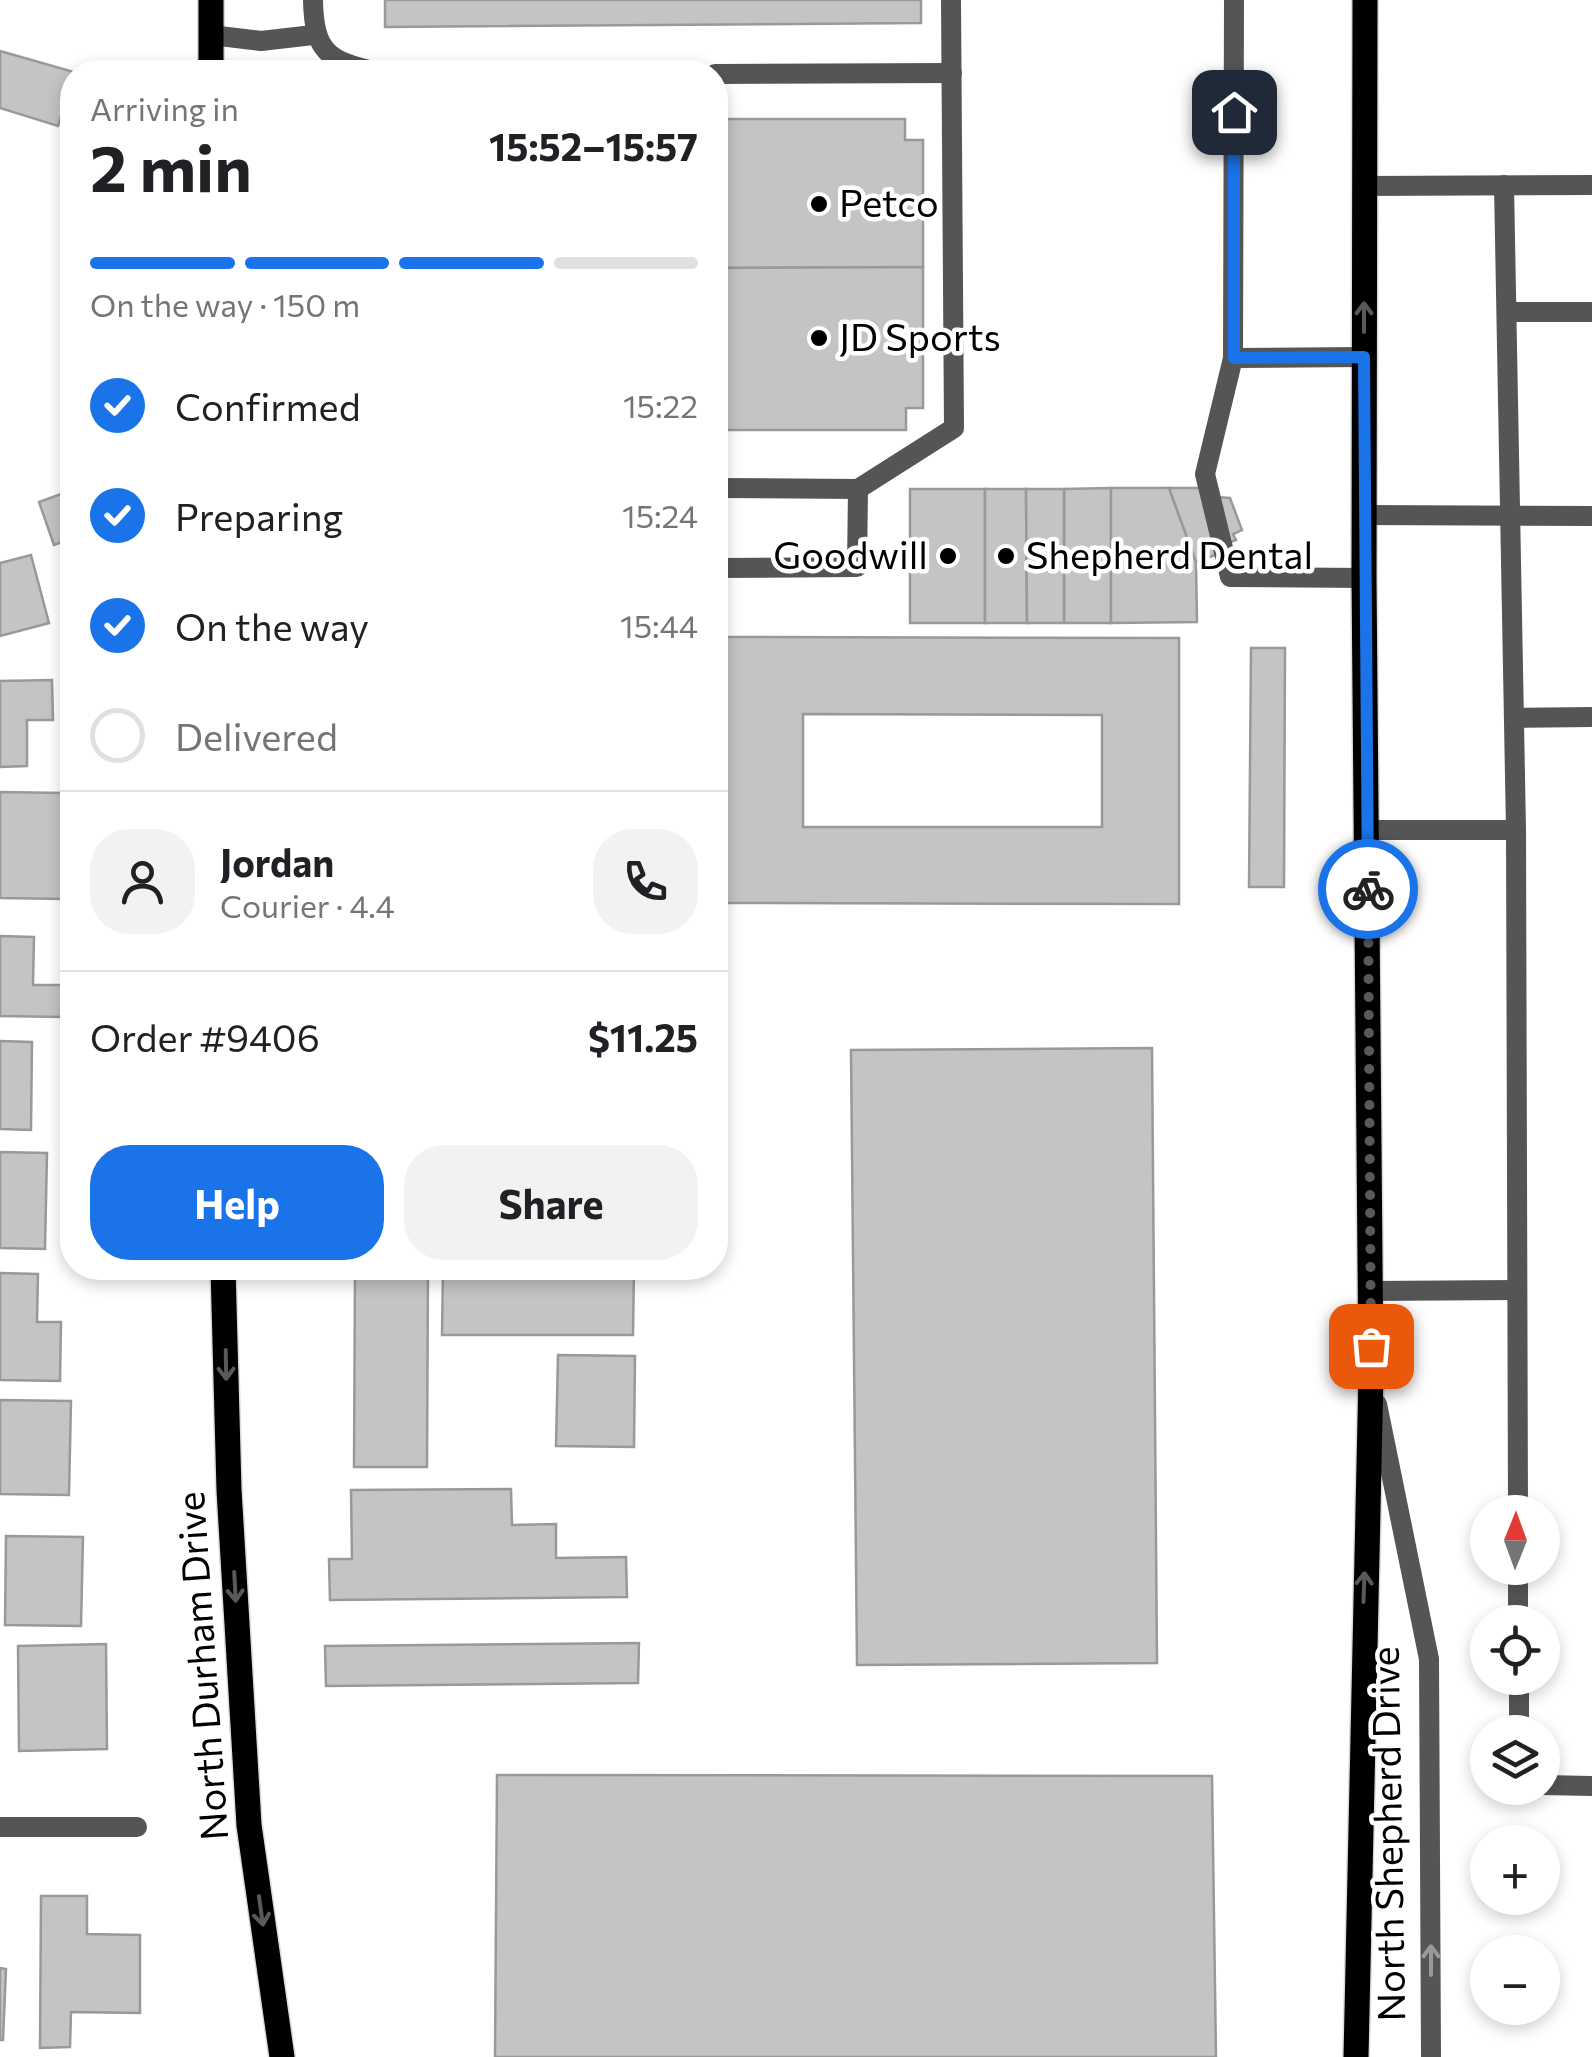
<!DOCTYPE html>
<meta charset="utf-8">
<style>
:root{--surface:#fff;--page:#f2f2f2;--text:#202124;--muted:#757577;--line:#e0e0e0;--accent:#1a73e8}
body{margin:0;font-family:Commissioner,sans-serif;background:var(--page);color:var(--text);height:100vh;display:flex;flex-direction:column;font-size:38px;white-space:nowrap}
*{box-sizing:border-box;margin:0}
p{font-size:32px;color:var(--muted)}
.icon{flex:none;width:55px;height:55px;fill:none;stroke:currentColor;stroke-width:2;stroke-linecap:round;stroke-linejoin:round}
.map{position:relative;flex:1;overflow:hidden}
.panel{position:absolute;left:60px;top:60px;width:668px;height:1220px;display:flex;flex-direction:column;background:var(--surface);border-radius:40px;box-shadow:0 5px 15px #0003}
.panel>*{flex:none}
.needle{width:65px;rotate:1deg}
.tools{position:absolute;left:1470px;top:1495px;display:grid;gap:20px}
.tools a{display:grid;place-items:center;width:90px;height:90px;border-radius:50%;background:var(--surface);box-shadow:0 5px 15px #0003;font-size:50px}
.pin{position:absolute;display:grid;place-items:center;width:85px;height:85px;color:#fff;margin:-42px;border-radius:20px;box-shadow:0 5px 15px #0006}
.courier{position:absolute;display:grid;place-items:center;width:100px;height:100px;margin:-50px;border:8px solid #1a73e8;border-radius:50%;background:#fff;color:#222;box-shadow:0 2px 12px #0007}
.headline em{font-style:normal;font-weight:700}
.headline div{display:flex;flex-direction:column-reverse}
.headline{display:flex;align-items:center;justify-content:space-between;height:170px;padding:0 30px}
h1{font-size:65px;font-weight:700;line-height:75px}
.bar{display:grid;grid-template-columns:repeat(4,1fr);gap:15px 10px;align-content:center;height:120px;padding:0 30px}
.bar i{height:12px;border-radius:8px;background:var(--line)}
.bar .active{background:var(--accent)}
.bar p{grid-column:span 4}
.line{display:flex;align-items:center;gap:25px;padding:0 30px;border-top:2px solid var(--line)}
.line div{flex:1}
.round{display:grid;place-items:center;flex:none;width:105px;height:105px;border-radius:40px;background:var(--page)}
ol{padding:0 30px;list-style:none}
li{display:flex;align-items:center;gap:30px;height:110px}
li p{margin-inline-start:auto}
li .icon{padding:10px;border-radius:50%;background:var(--accent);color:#fff;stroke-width:4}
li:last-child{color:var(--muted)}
li i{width:55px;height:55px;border:5px solid var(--line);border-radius:50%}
.primary-button{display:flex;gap:20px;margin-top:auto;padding:20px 30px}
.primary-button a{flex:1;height:115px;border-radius:40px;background:var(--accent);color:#fff;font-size:40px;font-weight:700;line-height:115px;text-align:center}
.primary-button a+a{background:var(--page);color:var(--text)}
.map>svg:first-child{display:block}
.building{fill:#c4c4c4;stroke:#999;stroke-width:2.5;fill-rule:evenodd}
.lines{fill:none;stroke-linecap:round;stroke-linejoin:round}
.primary-casing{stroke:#dbdbdb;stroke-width:28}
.service{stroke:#555;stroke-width:20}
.minor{stroke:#555;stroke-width:20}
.primary{stroke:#000;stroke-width:25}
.oneway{stroke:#595959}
.oneway2{stroke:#999}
.done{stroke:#595959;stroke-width:10;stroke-dasharray:0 18}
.route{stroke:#1a73e8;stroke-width:12}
.poi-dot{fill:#000;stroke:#fff;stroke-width:4}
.labels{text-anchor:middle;stroke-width:9;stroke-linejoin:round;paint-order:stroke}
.poi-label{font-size:38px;fill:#000;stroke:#fff;text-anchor:start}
.street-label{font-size:38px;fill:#000;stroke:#fff}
</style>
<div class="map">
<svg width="1592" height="2057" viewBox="0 0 1592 2057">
<rect width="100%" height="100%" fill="#fff"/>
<g class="building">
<polygon points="385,0 921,0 921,23 385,27"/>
<polygon points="0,51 74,72 58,126 0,108"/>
<polygon points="715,119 905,119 905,140 923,140 923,267 715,268"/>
<polygon points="923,267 923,408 906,408 906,430 715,430 715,268"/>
<polygon points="1111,488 1111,623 1064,623 1064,489"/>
<polygon points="1111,488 1169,488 1196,562 1197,622 1111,623"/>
<polygon points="1169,488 1213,488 1216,497 1230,498 1242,530 1233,534 1236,540 1230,542 1232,549 1196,562"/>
<rect x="910" y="489" width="75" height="134"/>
<polygon points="985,489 1026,489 1027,623 985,623"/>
<polygon points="1026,489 1064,489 1064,623 1027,623"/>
<polygon points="72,490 72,538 54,545 39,502"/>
<polygon points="31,555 49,623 0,636 0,563"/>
<path d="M 726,637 L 1179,638 L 1179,904 L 725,903 ZM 803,714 L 1102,715 L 1102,827 L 803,827 Z"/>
<polygon points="1251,648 1285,648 1284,887 1249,887"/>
<polygon points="52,680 53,720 27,720 27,766 0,767 0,681"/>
<polygon points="0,792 64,793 62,899 0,898"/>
<polygon points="0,936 34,937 33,985 62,985 61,1017 0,1016"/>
<polygon points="0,1041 32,1042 31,1130 0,1129"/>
<polygon points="1152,1048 1157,1663 857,1665 851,1050"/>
<polygon points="0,1152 47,1153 45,1249 0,1248"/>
<polygon points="355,1268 428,1268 427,1467 354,1467"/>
<polygon points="443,1268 634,1268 633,1335 442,1335"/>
<polygon points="0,1273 38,1274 37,1322 61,1322 60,1381 0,1380"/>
<polygon points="558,1355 635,1356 634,1447 556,1446"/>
<polygon points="0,1400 71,1401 69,1495 0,1494"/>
<polygon points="511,1489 512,1525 556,1524 556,1558 626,1557 627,1597 330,1600 329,1559 352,1559 351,1490"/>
<polygon points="6,1536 83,1537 81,1626 5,1625"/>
<polygon points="639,1643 638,1683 326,1686 325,1646"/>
<polygon points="106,1644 107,1749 19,1751 18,1646"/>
<polygon points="497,1775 1212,1776 1216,2057 495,2057"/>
<polygon points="41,1896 87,1896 87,1934 140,1935 140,2013 71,2012 70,2047 40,2048"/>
<polygon points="0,1968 6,1969 3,2040 0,2040"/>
</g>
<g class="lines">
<g class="primary-casing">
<g id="primary">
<polyline points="211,72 211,0"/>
<polyline points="223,1268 229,1490 249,1825 282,2057"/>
<polyline points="1356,2057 1371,1374 1364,578 1365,0"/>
</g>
</g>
<g class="service">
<path d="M 313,0 C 314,52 328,61 377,72"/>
<polyline points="1234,0 1233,358 1205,474 1230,577 1364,578"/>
<polyline points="211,35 261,41 313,35"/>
<polyline points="715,74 952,73"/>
<polyline points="1504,185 1516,830 1518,1512"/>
<polyline points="1365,186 1592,185"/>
<polyline points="1507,312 1592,312"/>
<polyline points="1233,358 1364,357"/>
<polyline points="715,488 858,489 954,428 951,0"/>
<polyline points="1364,515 1592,516"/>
<polyline points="715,568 857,567 858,489"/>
<polyline points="1514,718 1592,717"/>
<polyline points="1368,830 1516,830"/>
<polyline points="1370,1291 1517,1290"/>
<polyline points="1518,1568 1518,1622"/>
<polyline points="1519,1678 1519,1732"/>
<polyline points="1542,1785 1592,1786"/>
</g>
<g class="minor">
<polyline points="1377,1404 1429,1659 1431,2057"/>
<polyline points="0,1827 137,1827"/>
</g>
<use href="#primary" class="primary"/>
</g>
<defs><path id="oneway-shaft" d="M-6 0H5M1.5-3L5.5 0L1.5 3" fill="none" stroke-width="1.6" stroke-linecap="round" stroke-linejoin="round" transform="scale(2.5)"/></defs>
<g class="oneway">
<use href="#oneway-shaft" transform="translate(1364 317) rotate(-90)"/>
<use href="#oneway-shaft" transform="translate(226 1365) rotate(89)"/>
<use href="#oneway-shaft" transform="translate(235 1587) rotate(87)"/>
<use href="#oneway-shaft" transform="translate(1364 1587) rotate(-88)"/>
<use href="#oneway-shaft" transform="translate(261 1911) rotate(82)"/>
</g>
<use class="oneway2" href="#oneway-shaft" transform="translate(1431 1960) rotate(-90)"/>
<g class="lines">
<polyline class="done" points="1368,889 1371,1346"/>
<polyline class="route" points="1234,112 1234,358 1364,357 1368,889"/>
</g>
<g class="poi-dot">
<circle cx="819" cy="204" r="10"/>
<circle cx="819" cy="338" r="10"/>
<circle cx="948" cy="556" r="10"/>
<circle cx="1006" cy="556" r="10"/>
</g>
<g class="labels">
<g class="poi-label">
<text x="839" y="217">Petco</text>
<text x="839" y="351">JD Sports</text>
<text x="928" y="569" text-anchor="end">Goodwill</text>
<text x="1026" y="569">Shepherd Dental</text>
</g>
<g class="street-label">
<text transform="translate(203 1666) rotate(-94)" y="13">North Durham Drive</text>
<text transform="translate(1389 1834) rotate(-91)" y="13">North Shepherd Drive</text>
</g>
</g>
</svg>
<div class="tools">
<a><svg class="needle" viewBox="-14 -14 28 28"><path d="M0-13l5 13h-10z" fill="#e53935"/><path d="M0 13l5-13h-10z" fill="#757577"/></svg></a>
<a><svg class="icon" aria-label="locate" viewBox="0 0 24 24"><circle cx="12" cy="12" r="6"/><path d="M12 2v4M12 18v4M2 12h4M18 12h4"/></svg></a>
<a><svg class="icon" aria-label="layers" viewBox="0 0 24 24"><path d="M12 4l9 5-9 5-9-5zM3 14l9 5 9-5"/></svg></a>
<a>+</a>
<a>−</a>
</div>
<div class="pin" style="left:1371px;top:1346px;background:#ea580c"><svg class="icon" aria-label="bag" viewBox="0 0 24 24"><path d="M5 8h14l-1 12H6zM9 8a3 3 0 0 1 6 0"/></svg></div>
<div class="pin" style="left:1234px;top:112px;background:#1f2937"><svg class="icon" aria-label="home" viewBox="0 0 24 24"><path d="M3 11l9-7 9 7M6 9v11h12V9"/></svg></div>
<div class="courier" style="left:1368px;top:889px"><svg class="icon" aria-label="bike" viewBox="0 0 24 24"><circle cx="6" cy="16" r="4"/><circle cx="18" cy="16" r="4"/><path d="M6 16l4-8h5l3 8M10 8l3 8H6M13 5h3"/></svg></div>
<section class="panel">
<div class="headline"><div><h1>2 min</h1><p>Arriving in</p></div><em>15:52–15:57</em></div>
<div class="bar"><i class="active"></i><i class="active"></i><i class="active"></i><i></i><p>On the way · 150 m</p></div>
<ol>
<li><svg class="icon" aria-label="check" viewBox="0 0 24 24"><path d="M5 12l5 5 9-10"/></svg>Confirmed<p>15:22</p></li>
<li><svg class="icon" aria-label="check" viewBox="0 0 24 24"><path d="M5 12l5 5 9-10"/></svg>Preparing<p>15:24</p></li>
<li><svg class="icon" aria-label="check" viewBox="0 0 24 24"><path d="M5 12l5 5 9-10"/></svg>On the way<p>15:44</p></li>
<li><i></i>Delivered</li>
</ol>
<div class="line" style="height:180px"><a class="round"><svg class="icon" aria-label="person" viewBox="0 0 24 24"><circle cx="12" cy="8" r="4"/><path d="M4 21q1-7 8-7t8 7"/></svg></a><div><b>Jordan</b><p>Courier · 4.4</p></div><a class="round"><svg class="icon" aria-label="phone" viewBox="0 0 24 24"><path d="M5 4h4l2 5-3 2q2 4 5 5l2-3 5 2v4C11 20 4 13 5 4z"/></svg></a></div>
<div class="line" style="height:130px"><div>Order #9406</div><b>$11.25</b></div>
<div class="primary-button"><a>Help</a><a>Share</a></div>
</section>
</div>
